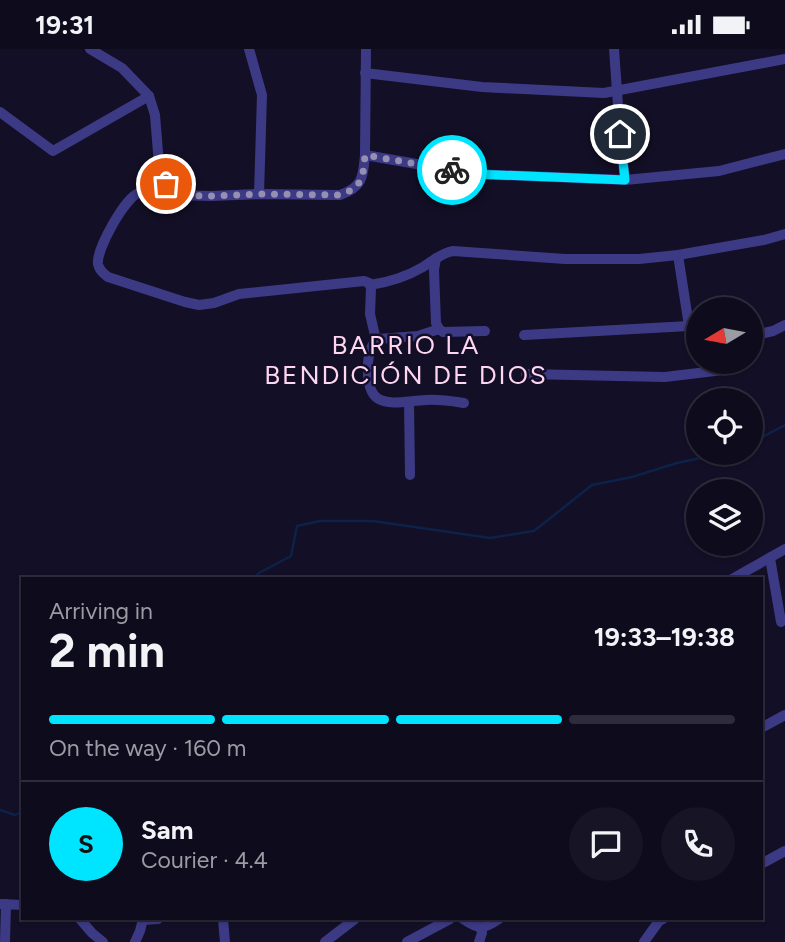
<!DOCTYPE html>
<meta charset="utf-8">
<style>
:root{--surface:#0e0b1c;--page:#171425;--text:#f1f3f6;--muted:#9b9ba3;--line:#2e2b3b;--accent:#00e5ff}
body{margin:0;font-family:Figtree,sans-serif;background:var(--page);color:var(--text);height:100vh;display:flex;flex-direction:column;font-size:26px;white-space:nowrap}
*{box-sizing:border-box;margin:0}
p{font-size:23px;color:var(--muted)}
.icon{flex:none;width:38px;height:38px;fill:none;stroke:currentColor;stroke-width:2;stroke-linecap:round;stroke-linejoin:round}
.map{position:relative;flex:1;overflow:hidden}
.details{position:absolute;left:21px;top:528px;width:742px;height:343px;display:flex;flex-direction:column;background:var(--surface);border-radius:0px;box-shadow:0 2px 5px #0004,0 0 0 2px var(--line)}
.details>*{flex:none}
.needle{width:46px;rotate:260deg}
.buttons{position:absolute;left:686px;top:248px;display:grid;gap:14px}
.buttons a{display:grid;place-items:center;width:77px;height:77px;border-radius:50%;background:var(--surface);box-shadow:0 2px 5px #0004,0 0 0 2px var(--line);font-size:35px}
.pin{position:absolute;display:grid;place-items:center;width:60px;height:60px;color:#fff;margin:-30px;border:4px solid #fff;border-radius:50%;box-shadow:0 2px 7px #0007}
.courier{position:absolute;display:grid;place-items:center;width:70px;height:70px;margin:-35px;border:5px solid #00e5ff;border-radius:50%;background:#fff;color:#222;box-shadow:0 2px 9px #0007}
.overview em{font-style:normal;font-weight:700}
.overview div{display:flex;flex-direction:column-reverse}
.overview{display:flex;align-items:center;justify-content:space-between;height:119px;padding:0 28px}
h1{font-size:46px;font-weight:700;line-height:52px}
.bar{display:grid;grid-template-columns:repeat(4,1fr);gap:10px 7px;align-content:center;height:84px;padding:0 28px}
.bar i{height:9px;border-radius:5px;background:var(--line)}
.bar .on{background:var(--accent)}
.bar p{grid-column:span 4}
.line{display:flex;align-items:center;gap:18px;padding:0 28px;border-top:2px solid var(--line)}
.line div{flex:1}
.round{display:grid;place-items:center;flex:none;width:74px;height:74px;border-radius:37px;background:var(--page)}
.status{display:flex;justify-content:space-between;align-items:center;height:49px;padding:0 35px;background:var(--surface);direction:ltr}
.status svg{height:19px;fill:currentColor}
.map>svg:first-child{display:block}
.lines{fill:none;stroke-linecap:round;stroke-linejoin:round}
.stream{stroke:#0c2248;stroke-width:2.5}
.minor{stroke:#3d3a85;stroke-width:10}
.done{stroke:#948fb3;stroke-width:7;stroke-dasharray:0 12.6}
.route{stroke:#00e5ff;stroke-width:9}
.labels{text-anchor:middle;stroke-width:5;stroke-linejoin:round;paint-order:stroke}
.neighbourhood-label{font-size:26px;letter-spacing:2px;fill:#ffd6f0;stroke:#130f26}
</style>
<div class="status"><b>19:31</b><svg viewBox="0 0 49 12"><path d="M0 12V9h3v3zM5 12V6h3v6zM10 12V3h3v9zM15 12V0h3v12zM26 1h20v11H26zM47 4h2v5h-2z"/></svg></div>
<div class="map">
<svg width="785" height="893" viewBox="0 0 785 893">
<rect width="100%" height="100%" fill="#130f26"/>
<g class="lines">
<g class="stream">
<polyline points="751,394 785,376"/>
<polyline points="254,530 259,524 291,507 297,477 320,472 373,472 490,489 534,482 592,436 632,428 677,414 724,404"/>
<polyline points="0,761 15,766 23,762"/>
</g>
<g class="minor">
<polyline points="90,0 122,19 149,47 155,66 159,116 161,127 170,141 176,146"/>
<polyline points="249,0 262,46 259,145"/>
<polyline points="614,0 620,85 625,131"/>
<polyline points="365,24 482,38 604,44 785,10"/>
<polyline points="0,63 53,102 149,47"/>
<polyline points="365,106 474,125 625,131 719,122 785,105"/>
<path d="M 176,146 L 169,153 C 157,155 151,141 139,144 C 125,148 96,201 98,215 C 99,221 103,224 108,228 L 185,253 L 199,256 L 214,254 L 239,245 L 364,232 L 369,234 L 371,239 L 370,265 L 376,291"/>
<path d="M 176,146 L 211,147 L 259,145 L 340,146 C 363,138 363,128 365,106 L 366,0"/>
<polyline points="678,206 689,277"/>
<polyline points="436,209 434,221 436,274 439,280"/>
<path d="M 370,236 C 390,233 406,228 423,218 C 433,212 441,204 453,202 L 565,210 L 639,210 L 678,206 L 764,191 L 785,185"/>
<polyline points="524,286 689,277 698,278"/>
<polyline points="751,287 773,282 785,276"/>
<polyline points="526,325 665,328 723,321 731,318 735,313"/>
<polyline points="409,353 410,426"/>
<path d="M 464,354 C 451,352 439,350 426,351 C 392,353 365,364 368,314 C 369,305 370,296 378,290 L 418,287 L 439,280 L 443,283 L 485,282"/>
<polyline points="770,509 781,573"/>
<polyline points="732,530 785,500"/>
<polyline points="761,679 785,666"/>
<polyline points="761,815 785,802"/>
<polyline points="1,855 23,856"/>
<polyline points="80,870 92,884 103,893"/>
<polyline points="223,870 225,893"/>
<path d="M 463,870 C 479,881 483,881 499,870"/>
<polyline points="143,871 158,870"/>
<polyline points="5,893 6,855"/>
<polyline points="135,893 140,882 143,870"/>
<polyline points="325,893 355,870"/>
<polyline points="407,893 450,870"/>
<polyline points="479,893 482,884 481,879"/>
<polyline points="644,893 659,872 663,870"/>
</g>
</g>
<g class="lines">
<path class="done" d="M 166,135 L 176,146 L 211,147 L 259,145 L 340,146 C 363,138 363,128 365,106 L 452,121"/>
<polyline class="route" points="452,121 474,125 625,131 620,85"/>
</g>
<g class="labels">
<g class="neighbourhood-label">
<text x="406" y="305">BARRIO LA<tspan x="406" dy="30">BENDICIÓN DE DIOS</tspan></text>
</g>
</g>
</svg>
<div class="buttons">
<a><svg class="needle" viewBox="-14 -14 28 28"><path d="M0-13l5 13h-10z" fill="#e53935"/><path d="M0 13l5-13h-10z" fill="#9b9ba3"/></svg></a>
<a><svg class="icon" aria-label="locate" viewBox="0 0 24 24"><circle cx="12" cy="12" r="6"/><path d="M12 2v4M12 18v4M2 12h4M18 12h4"/></svg></a>
<a><svg class="icon" aria-label="layers" viewBox="0 0 24 24"><path d="M12 4l9 5-9 5-9-5zM3 14l9 5 9-5"/></svg></a>
</div>
<div class="pin" style="left:166px;top:135px;background:#ea580c"><svg class="icon" aria-label="bag" viewBox="0 0 24 24"><path d="M5 8h14l-1 12H6zM9 8a3 3 0 0 1 6 0"/></svg></div>
<div class="pin" style="left:620px;top:85px;background:#1f2937"><svg class="icon" aria-label="home" viewBox="0 0 24 24"><path d="M3 11l9-7 9 7M6 9v11h12V9"/></svg></div>
<div class="courier" style="left:452px;top:121px"><svg class="icon" aria-label="bike" viewBox="0 0 24 24"><circle cx="6" cy="16" r="4"/><circle cx="18" cy="16" r="4"/><path d="M6 16l4-8h5l3 8M10 8l3 8H6M13 5h3"/></svg></div>
<section class="details">
<div class="overview"><div><h1>2 min</h1><p>Arriving in</p></div><em>19:33–19:38</em></div>
<div class="bar"><i class="on"></i><i class="on"></i><i class="on"></i><i></i><p>On the way · 160 m</p></div>
<div class="line" style="height:126px"><b class="round" style="background:var(--accent);color:#111">S</b><div><b>Sam</b><p>Courier · 4.4</p></div><a class="round"><svg class="icon" aria-label="chat" viewBox="0 0 24 24"><path d="M4 5h16v11H9l-5 4z"/></svg></a><a class="round"><svg class="icon" aria-label="phone" viewBox="0 0 24 24"><path d="M5 4h4l2 5-3 2q2 4 5 5l2-3 5 2v4C11 20 4 13 5 4z"/></svg></a></div>
</section>
</div>
